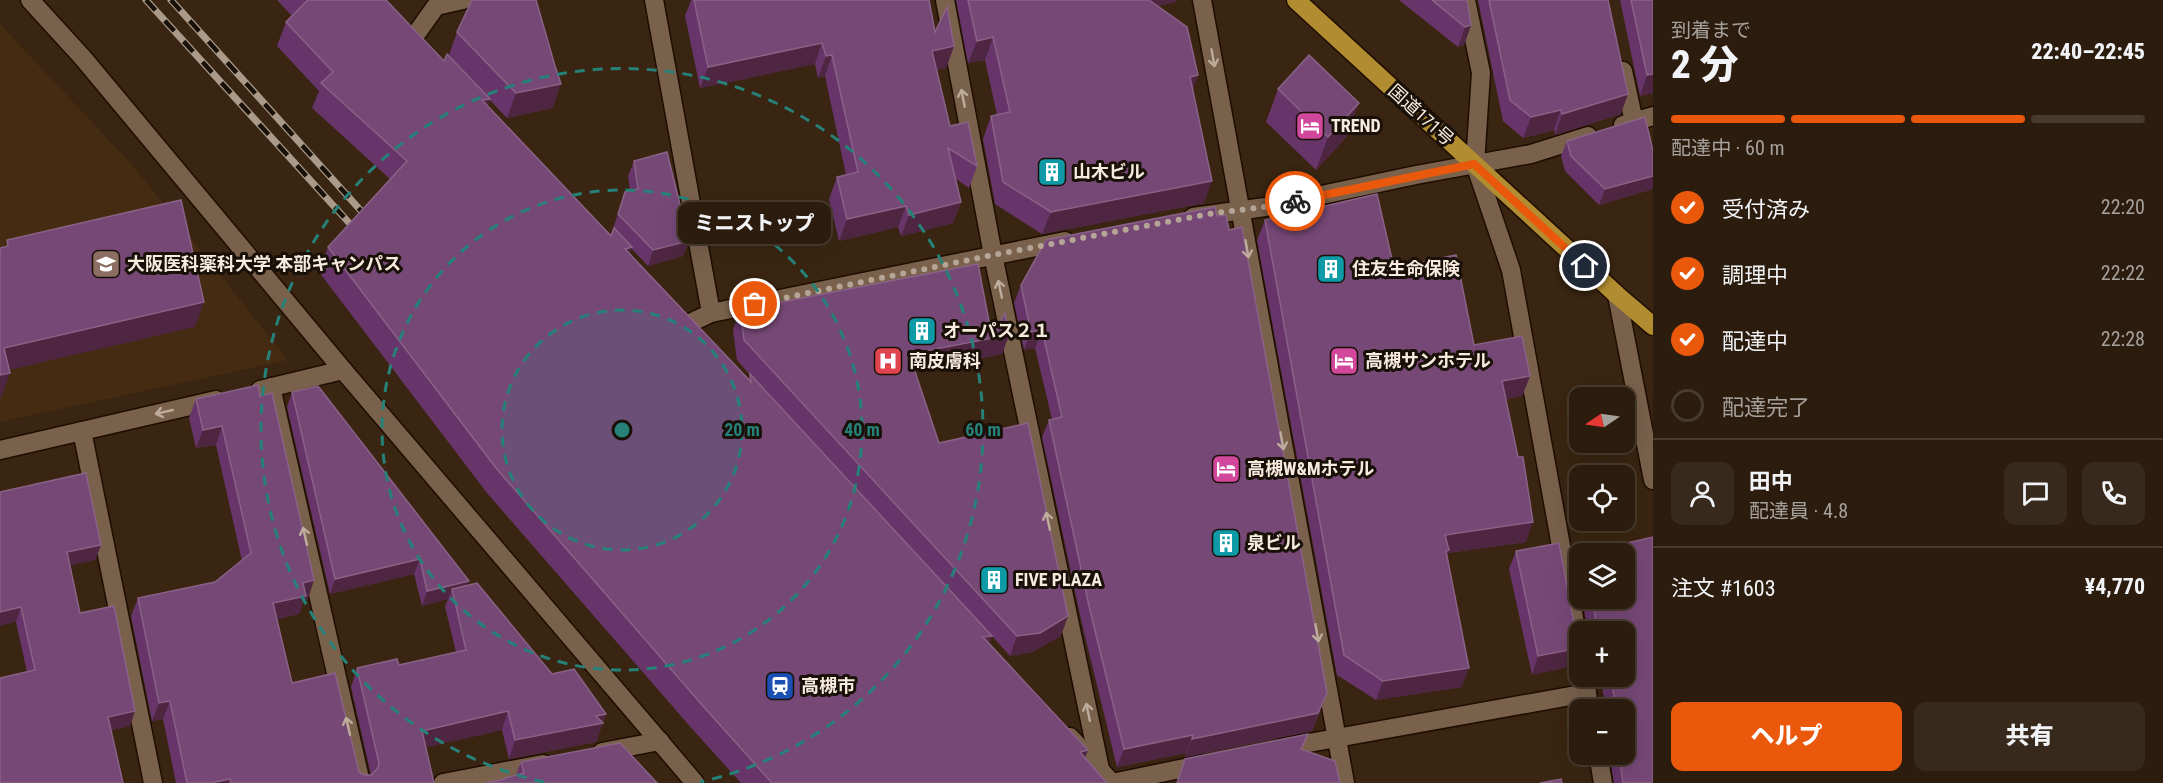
<!DOCTYPE html>
<html lang="ja">
<meta charset="utf-8">
<style>
:root{--surface:#2b1c0d;--page:#37291b;--text:#f1f3f6;--muted:#a6a19d;--line:#473a2e;--accent:#ea580c}
body{margin:0;font-family:"Roboto Condensed","Noto Sans JP",sans-serif;background:var(--page);color:var(--text);height:100vh;display:flex;flex-direction:column;font-size:22px;white-space:nowrap}
*{box-sizing:border-box;margin:0}
p{font-size:20px;color:var(--muted)}
.icon{flex:none;width:33px;height:33px;fill:none;stroke:currentColor;stroke-width:2;stroke-linecap:round;stroke-linejoin:round}
.map{position:relative;flex:1;overflow:hidden}
.panel{display:flex;flex-direction:column;background:var(--surface);width:510px}
.panel>*{flex:none}
.needle{width:39px;rotate:257deg}
.controls{position:absolute;left:1569px;top:387px;display:grid;gap:12px}
.controls a{display:grid;place-items:center;width:66px;height:66px;border-radius:12px;background:var(--surface);box-shadow:0 6px 24px #0002,0 0 0 2px var(--line);font-size:30px}
.pin{position:absolute;display:grid;place-items:center;width:51px;height:51px;color:#fff;margin:-26px;border:3px solid #fff;border-radius:50%;box-shadow:0 2px 6px #0007}
.courier{position:absolute;display:grid;place-items:center;width:60px;height:60px;margin:-30px;border:4px solid #ea580c;border-radius:50%;background:#fff;color:#222;box-shadow:0 2px 8px #0007}
.bubble{position:absolute;height:42px;border-radius:12px;background:var(--surface);box-shadow:0 6px 24px #0002,0 0 0 2px var(--line);font-size:20px;font-weight:800;line-height:42px;text-align:center}
.headline em{font-style:normal;font-weight:800}
.headline div{display:flex;flex-direction:column-reverse}
.headline{display:flex;align-items:center;justify-content:space-between;height:102px;padding:0 18px}
h1{font-size:39px;font-weight:800;line-height:45px}
.bar{display:grid;grid-template-columns:repeat(4,1fr);gap:9px 6px;align-content:center;height:72px;padding:0 18px}
.bar i{height:8px;border-radius:4px;background:var(--line)}
.bar .current{background:var(--accent)}
.bar p{grid-column:span 4}
.line{display:flex;align-items:center;gap:15px;padding:0 18px;border-top:2px solid var(--line)}
.line div{flex:1}
.round{display:grid;place-items:center;flex:none;width:63px;height:63px;border-radius:12px;background:var(--page)}
ol{padding:0 18px;list-style:none}
li{display:flex;align-items:center;gap:18px;height:66px}
li p{margin-inline-start:auto}
li .icon{padding:6px;border-radius:50%;background:var(--accent);color:#fff;stroke-width:4}
li:last-child{color:var(--muted)}
li i{width:33px;height:33px;border:3px solid var(--line);border-radius:50%}
.primary-button{display:flex;gap:12px;margin-top:auto;padding:12px 18px}
.primary-button a{flex:1;height:69px;border-radius:12px;background:var(--accent);color:#fff;font-size:24px;font-weight:800;line-height:69px;text-align:center}
.primary-button a+a{background:var(--page);color:var(--text)}
main{display:flex;flex:1;min-height:0}
.map>svg:first-child{display:block}
.built{fill:#442b11}
.lines{fill:none;stroke-linecap:round;stroke-linejoin:round}
.service-casing{stroke:#1f0d00;stroke-width:21}
.minor-casing{stroke:#1f0d00;stroke-width:21}
.tertiary-casing{stroke:#1f0d00;stroke-width:21}
.trunk-casing{stroke:#1f0d00;stroke-width:21}
.service{stroke:#79614c;stroke-width:18}
.minor{stroke:#79614c;stroke-width:18}
.tertiary{stroke:#79614c;stroke-width:18}
.trunk{stroke:#b28c30;stroke-width:18}
.rail-casing{stroke:#a99a8a;stroke-width:7}
.rail{stroke:#191008;stroke-width:4.5;stroke-dasharray:14;stroke-linecap:butt}
.wall{fill:#67356a}
.shaded-wall{fill:#4e2641}
.building{fill:#764876;stroke:#8a6286;stroke-width:1.5}
.oneway{stroke:#beac9c}
.done{stroke:#b4a596;stroke-width:6;stroke-dasharray:0 10.8}
.route{stroke:#ea580c;stroke-width:8}
.ring{fill:none;stroke:#268279;stroke-width:3;stroke-dasharray:10 8}
.labels{text-anchor:middle;stroke-width:6;stroke-linejoin:round;paint-order:stroke}
.street-label{font-size:18px;fill:#f7eade;stroke:#191008}
.poi-label{font-size:18px;font-weight:bold;fill:#f7eade;stroke:#191008;text-anchor:start}
.centre{fill:#268279;stroke:#191008;stroke-width:3}
.ring-label{font-size:18px;text-anchor:middle;font-weight:bold;fill:#268279;stroke:#191008;stroke-width:6;stroke-linejoin:round;paint-order:stroke}
</style>
<main>
<div class="map">
<svg width="1653" height="783" viewBox="0 0 1653 783">
<rect width="100%" height="100%" fill="#392511"/>
<polygon class="built" points="0,24 134,167 288,360 0,422"/>
<g class="lines">
<g class="service-casing">
<g id="service">
<polyline points="1466,0 1481,73 1475,164 1511,270 1580,651"/>
<polyline points="1617,295 1653,480"/>
<polyline points="1584,676 1590,710"/>
<polyline points="1598,754 1603,783"/>
</g>
</g>
<g class="minor-casing">
<g id="minor">
<polyline points="654,0 711,313"/>
<polyline points="1202,0 1345,783"/>
<polyline points="414,37 436,6 463,0"/>
<polyline points="1623,71 1634,122"/>
<polyline points="1623,125 1653,116"/>
<polyline points="1193,217 1265,207 1416,175 1531,154 1588,136"/>
<polyline points="688,324 711,313 1065,241"/>
<polyline points="271,387 361,783"/>
<polyline points="260,390 343,370"/>
<polyline points="82,431 153,783"/>
<polyline points="0,450 216,400"/>
<polyline points="1070,737 1112,783"/>
<polyline points="1281,748 1587,693"/>
<polyline points="602,752 660,741"/>
<polyline points="443,783 543,764"/>
<polyline points="1112,783 1204,764"/>
</g>
</g>
<g class="tertiary-casing">
<g id="tertiary">
<polyline points="30,0 83,58 343,370 695,783"/>
<polyline points="945,0 993,255 1100,769"/>
</g>
</g>
<g class="trunk-casing">
<polyline id="trunk" points="1296,0 1617,295 1653,326"/>
</g>
<use href="#service" class="service"/>
<use href="#minor" class="minor"/>
<use href="#tertiary" class="tertiary"/>
<use href="#trunk" class="trunk"/>
<g class="rail-casing">
<g id="rail">
<polyline points="146,0 362,237"/>
<polyline points="171,0 372,223"/>
</g>
</g>
<use href="#rail" class="rail"/>
</g>
<g class="wall">
<polygon points="277,0 386,0 444,61 449,55 457,32 553,108 507,118 490,100 487,106 611,235 625,192 630,191 628,176 634,161 689,241 683,256 648,266 631,248 629,254 749,379 750,375 737,360 733,330 740,310 992,337 1009,335 1002,354 915,371 939,443 1061,636 1032,652 1010,656 992,636 989,644 1088,750 1085,758 1107,783 741,783 694,731 487,493 319,272 328,247 390,179 312,108 319,91 277,46 286,22 292,16"/>
<polygon points="691,0 929,0 935,32 954,46 946,68 937,70 950,126 977,166 969,188 956,179 961,202 953,223 901,236 898,227 839,241 829,199 837,177 846,175 825,76 818,78 815,64 700,88 685,16"/>
<polygon points="956,0 1176,0 1175,2 1157,6 1193,89 1204,203 1042,234 995,204 983,139 991,116 997,115 985,60 968,63"/>
<polygon points="1399,0 1467,0 1471,25 1464,45 1458,47"/>
<polygon points="1478,0 1608,0 1621,114 1555,135 1554,130 1523,138 1503,121"/>
<polygon points="1620,0 1653,0 1653,93 1640,96"/>
<polygon points="1278,89 1347,136 1316,170 1266,122"/>
<polygon points="1567,141 1653,189 1599,205 1565,171 1561,156"/>
<polygon points="1265,220 1394,268 1474,345 1530,376 1522,396 1506,399 1526,542 1448,553 1447,556 1462,687 1376,700 1337,675 1257,240"/>
<polygon points="1021,285 1320,711 1312,731 1185,757 1186,753 1117,767 1082,624 1042,437 1049,420 1052,419 1035,348 1024,350 1014,303"/>
<polygon points="258,385 308,599 304,600 299,614 277,619 292,683 359,772 364,775 371,775 351,687 357,668 399,665 456,652 445,607 448,599 422,606 414,574 330,594 287,407 292,392 467,586 552,674 606,714 596,742 509,759 502,730 426,747 434,783 176,783 163,719 152,721 131,616 138,598 215,582 242,561 216,445 196,448 189,418 196,399"/>
<polygon points="0,492 101,545 95,560 70,565 80,613 130,726 111,730 27,672 16,622"/>
<polygon points="1516,551 1576,635 1532,675 1509,569"/>
<polygon points="1580,564 1580,585 1577,571"/>
<polygon points="1582,598 1624,598 1653,783 1614,783 1611,764 1615,754 1624,754 1624,710 1606,710 1600,676 1624,676 1624,632 1588,632"/>
<polygon points="521,762 657,783 504,779 505,778 516,775"/>
</g>
<g class="shaded-wall">
<polygon points="1131,0 1176,0 1175,2 1126,13"/>
<polygon points="1471,25 1464,45 1458,47 1465,27"/>
<polygon points="993,37 985,60 968,63 977,41"/>
<polygon points="822,43 815,64 700,88 708,67"/>
<polygon points="954,46 946,68 925,73 932,51"/>
<polygon points="832,55 825,76 818,78 826,56"/>
<polygon points="1653,74 1653,93 1640,96 1647,75"/>
<polygon points="1198,75 1190,98 1190,77"/>
<polygon points="561,84 553,108 507,118 516,93"/>
<polygon points="1628,94 1621,114 1555,135 1562,114"/>
<polygon points="490,99 481,123 482,100"/>
<polygon points="1359,103 1347,136 1316,170 1328,137"/>
<polygon points="1561,110 1554,130 1523,138 1531,117"/>
<polygon points="1653,176 1653,189 1599,205 1605,189"/>
<polygon points="1212,181 1204,203 1042,234 1051,212"/>
<polygon points="961,202 953,223 901,236 909,215"/>
<polygon points="906,206 898,227 839,241 847,219"/>
<polygon points="689,241 683,256 648,266 653,250"/>
<polygon points="632,247 623,272 625,249"/>
<polygon points="204,302 195,327 0,372 4,348"/>
<polygon points="1042,330 1035,348 1024,350 1031,332"/>
<polygon points="1009,335 1002,354 902,373 909,354"/>
<polygon points="10,373 1,398 0,398 0,375"/>
<polygon points="1530,376 1522,396 1494,401 1502,381"/>
<polygon points="222,426 216,445 196,448 203,430"/>
<polygon points="1533,522 1526,542 1448,553 1442,570 1445,535"/>
<polygon points="101,545 95,560 61,567 67,552"/>
<polygon points="420,559 414,574 330,594 335,579"/>
<polygon points="314,580 308,599 304,600 299,614 267,621 273,603 303,583"/>
<polygon points="469,581 463,596 452,589 448,599 422,606 427,591"/>
<polygon points="21,607 16,622 0,626 0,612"/>
<polygon points="1068,616 1061,636 1032,652 1010,656 1017,636"/>
<polygon points="992,636 983,660 983,637"/>
<polygon points="1580,648 1580,665 1532,675 1538,656"/>
<polygon points="1469,668 1462,687 1376,700 1383,681"/>
<polygon points="1327,693 1320,711 1312,731 1185,757 1192,739"/>
<polygon points="170,701 163,719 152,721 159,703"/>
<polygon points="135,711 130,726 103,732 108,717"/>
<polygon points="508,711 502,730 415,750 422,731"/>
<polygon points="606,714 596,742 509,759 515,740"/>
<polygon points="1193,735 1186,753 1117,767 1124,749"/>
<polygon points="1088,750 1079,775 1080,752"/>
<polygon points="230,779 228,783 210,783"/>
</g>
<g class="building">
<polygon points="308,0 386,0 444,61 447,54 490,99 482,100 611,236 614,228 632,247 625,249 751,382 750,374 992,636 983,637 1088,750 1080,752 1107,783 772,783 703,706 496,468 328,247 407,161 321,83 333,72 286,22"/>
<polygon points="472,0 536,0 555,66 561,84 516,93 457,32"/>
<polygon points="694,0 929,0 935,32 947,7 954,46 932,51 950,126 968,122 977,166 948,148 961,202 909,215 906,206 847,219 837,177 858,172 832,55 826,56 822,43 708,67"/>
<polygon points="968,0 1149,0 1187,27 1198,75 1190,77 1212,181 1051,212 1003,182 991,116 1010,112 993,37 977,41"/>
<polygon points="1432,0 1467,0 1471,25 1465,27"/>
<polygon points="1489,0 1608,0 1628,94 1562,114 1561,110 1531,117 1510,100"/>
<polygon points="1631,0 1653,0 1653,74 1647,75"/>
<polygon points="1309,55 1359,103 1328,137 1278,89"/>
<polygon points="1645,117 1653,151 1653,176 1605,189 1571,156 1567,141"/>
<polygon points="667,152 689,241 653,250 618,214 625,192 638,189 634,161"/>
<polygon points="1377,194 1394,268 1456,255 1474,345 1522,336 1530,376 1502,381 1518,457 1523,457 1533,522 1445,535 1449,550 1446,551 1469,668 1383,681 1344,655 1265,220"/>
<polygon points="181,200 204,302 4,348 10,373 0,375 0,248 8,246 7,240"/>
<polygon points="1215,207 1217,216 1226,215 1229,230 1242,227 1327,693 1318,713 1192,739 1193,735 1124,749 1089,606 1049,420 1062,417 1042,330 1031,332 1021,285 1046,240"/>
<polygon points="978,264 992,337 1005,313 1009,335 909,354 939,443 1028,423 1068,616 1040,633 1017,636 744,340 740,310"/>
<polygon points="258,385 260,396 272,393 314,580 303,583 306,596 273,603 292,683 335,673 359,772 364,775 371,775 378,768 379,763 357,668 397,659 399,665 466,650 452,589 477,583 552,674 574,669 606,714 596,716 603,723 515,740 508,711 422,731 434,783 231,783 230,779 210,783 187,783 170,701 159,703 138,598 215,582 251,553 222,426 203,430 196,399"/>
<polygon points="318,386 469,581 427,591 420,559 335,579 292,392"/>
<polygon points="86,473 101,545 67,552 80,613 114,606 135,711 108,717 123,783 0,783 0,678 35,670 21,607 0,612 0,492"/>
<polygon points="1653,537 1653,783 1623,783 1619,754 1624,754 1624,710 1617,710 1610,676 1624,676 1624,632 1598,632 1592,598 1624,598 1624,554 1584,553"/>
<polygon points="1559,543 1576,635 1580,640 1580,648 1538,656 1516,551"/>
<polygon points="1308,734 1301,749 1335,761 1340,783 1177,783 1185,759"/>
<polygon points="620,743 657,783 486,783 505,779 505,778 524,773 521,762"/>
<polygon points="1561,779 1562,783 1540,783"/>
</g>
<defs><path id="oneway-shaft" d="M-6 0H5M1.5-3L5.5 0L1.5 3" fill="none" stroke-width="1.6" stroke-linecap="round" stroke-linejoin="round" transform="scale(1.5)"/></defs>
<g class="oneway">
<use href="#oneway-shaft" transform="translate(1213 58) rotate(80)"/>
<use href="#oneway-shaft" transform="translate(963 98) rotate(-101)"/>
<use href="#oneway-shaft" transform="translate(1247 249) rotate(80)"/>
<use href="#oneway-shaft" transform="translate(1000 289) rotate(-102)"/>
<use href="#oneway-shaft" transform="translate(164 412) rotate(167)"/>
<use href="#oneway-shaft" transform="translate(1282 441) rotate(80)"/>
<use href="#oneway-shaft" transform="translate(1048 521) rotate(-102)"/>
<use href="#oneway-shaft" transform="translate(305 536) rotate(-103)"/>
<use href="#oneway-shaft" transform="translate(1317 633) rotate(80)"/>
<use href="#oneway-shaft" transform="translate(1088 712) rotate(-102)"/>
<use href="#oneway-shaft" transform="translate(348 726) rotate(-103)"/>
</g>
<g class="lines">
<polyline class="done" points="755,304 993,255 1214,213 1265,207 1295,201"/>
<polyline class="route" points="1295,201 1474,164 1585,266"/>
</g>
<circle cx="622" cy="430" r="120" fill="#268279" fill-opacity=".12"/>
<g class="ring">
<circle cx="622" cy="430" r="120"/>
<circle cx="622" cy="430" r="240"/>
<path d="M544 782A361 361 0 1 1 700 782"/>
</g>
<defs>
<g id="hotel-square" transform="scale(1.5)"><rect x="-9" y="-9" width="18" height="18" rx="4" fill="#d1479c" stroke="#191008"/><path d="M-6-4.5h1.5V1H6V5H4.5V3h-9V5H-6ZM-4 0a1.8 1.8 0 1 1 3.6 0ZM.5 0V-2.5h3Q6-2.5 6 0Z" fill="#fff"/></g>
<g id="building-square" transform="scale(1.5)"><rect x="-9" y="-9" width="18" height="18" rx="4" fill="#0f9aa8" stroke="#191008"/><path d="M-4-6H4V6H1V3H-1V6H-4ZM-2.5-4.3h1.7v1.8h-1.7ZM.8-4.3h1.7v1.8H.8ZM-2.5-1h1.7V.8h-1.7ZM.8-1h1.7V.8H.8Z" fill="#fff"/></g>
<g id="university-square" transform="scale(1.5)"><rect x="-9" y="-9" width="18" height="18" rx="4" fill="#8d6e63" stroke="#191008"/><path d="M0-5L7-2L0 1L-7-2ZM-4 1L0 2.5L4 1V4Q0 6-4 4Z" fill="#fff"/></g>
<g id="hospital-square" transform="scale(1.5)"><rect x="-9" y="-9" width="18" height="18" rx="4" fill="#e0444e" stroke="#191008"/><path d="M-5-5h3v3.5h4V-5h3V5h-3V1.5h-4V5h-3Z" fill="#fff"/></g>
<g id="station-square" transform="scale(1.5)"><rect x="-9" y="-9" width="18" height="18" rx="4" fill="#1a4fb4" stroke="#191008"/><path d="M-3-6H3Q5-6 5-4V2Q5 4 3 4L4.5 6H3L1.5 4h-3L-3 6H-4.5L-3 4Q-5 4-5 2V-4Q-5-6-3-6ZM-3.5-4v3h7v-3ZM-3.5 1v1.5H-2V1ZM2 1v1.5H3.5V1Z" fill="#fff"/></g>
</defs>
<g fill-rule="evenodd">
<use href="#hotel-square" x="1310" y="126"/>
<use href="#building-square" x="1052" y="172"/>
<use href="#university-square" x="106" y="264"/>
<use href="#building-square" x="1331" y="269"/>
<use href="#building-square" x="922" y="331"/>
<use href="#hospital-square" x="888" y="361"/>
<use href="#hotel-square" x="1344" y="361"/>
<use href="#hotel-square" x="1226" y="469"/>
<use href="#building-square" x="1226" y="543"/>
<use href="#building-square" x="994" y="580"/>
<use href="#station-square" x="780" y="686"/>
</g>
<g class="labels">
<g class="street-label">
<text transform="translate(1421 115) rotate(42)" y="6">国道171号</text>
</g>
<g class="poi-label">
<text x="1331" y="132">TREND</text>
<text x="1073" y="178">山木ビル</text>
<text x="127" y="270">大阪医科薬科大学 本部キャンパス</text>
<text x="1352" y="275">住友生命保険</text>
<text x="943" y="337">オーパス２１</text>
<text x="909" y="367">南皮膚科</text>
<text x="1365" y="367">高槻サンホテル</text>
<text x="1247" y="475">高槻W&amp;Mホテル</text>
<text x="1247" y="549">泉ビル</text>
<text x="1015" y="586">FIVE PLAZA</text>
<text x="801" y="692">高槻市</text>
</g>
</g>
<circle cx="622" cy="430" r="9" class="centre"/>
<g class="ring-label">
<text x="742" y="436">20 m</text>
<text x="862" y="436">40 m</text>
<text x="983" y="436">60 m</text>
</g>
</svg>
<div class="controls">
<a><svg class="needle" viewBox="-14 -14 28 28"><path d="M0-13l5 13h-10z" fill="#e53935"/><path d="M0 13l5-13h-10z" fill="#a6a19d"/></svg></a>
<a><svg class="icon" aria-label="locate" viewBox="0 0 24 24"><circle cx="12" cy="12" r="6"/><path d="M12 2v4M12 18v4M2 12h4M18 12h4"/></svg></a>
<a><svg class="icon" aria-label="layers" viewBox="0 0 24 24"><path d="M12 4l9 5-9 5-9-5zM3 14l9 5 9-5"/></svg></a>
<a>+</a>
<a>−</a>
</div>
<div class="pin" style="left:755px;top:304px;background:#ea580c"><svg class="icon" aria-label="bag" viewBox="0 0 24 24"><path d="M5 8h14l-1 12H6zM9 8a3 3 0 0 1 6 0"/></svg></div>
<div class="pin" style="left:1585px;top:266px;background:#1f2937"><svg class="icon" aria-label="home" viewBox="0 0 24 24"><path d="M3 11l9-7 9 7M6 9v11h12V9"/></svg></div>
<div class="courier" style="left:1295px;top:201px"><svg class="icon" aria-label="bike" viewBox="0 0 24 24"><circle cx="6" cy="16" r="4"/><circle cx="18" cy="16" r="4"/><path d="M6 16l4-8h5l3 8M10 8l3 8H6M13 5h3"/></svg></div>
<div class="bubble" style="left:678px;top:202px;width:153px">ミニストップ</div>
</div>
<section class="panel">
<div class="headline"><div><h1>2 分</h1><p>到着まで</p></div><em>22:40–22:45</em></div>
<div class="bar"><i class="current"></i><i class="current"></i><i class="current"></i><i></i><p>配達中 · 60 m</p></div>
<ol>
<li><svg class="icon" aria-label="check" viewBox="0 0 24 24"><path d="M5 12l5 5 9-10"/></svg>受付済み<p>22:20</p></li>
<li><svg class="icon" aria-label="check" viewBox="0 0 24 24"><path d="M5 12l5 5 9-10"/></svg>調理中<p>22:22</p></li>
<li><svg class="icon" aria-label="check" viewBox="0 0 24 24"><path d="M5 12l5 5 9-10"/></svg>配達中<p>22:28</p></li>
<li><i></i>配達完了</li>
</ol>
<div class="line" style="height:108px"><a class="round"><svg class="icon" aria-label="person" viewBox="0 0 24 24"><circle cx="12" cy="8" r="4"/><path d="M4 21q1-7 8-7t8 7"/></svg></a><div><b>田中</b><p>配達員 · 4.8</p></div><a class="round"><svg class="icon" aria-label="chat" viewBox="0 0 24 24"><path d="M4 5h16v11H9l-5 4z"/></svg></a><a class="round"><svg class="icon" aria-label="phone" viewBox="0 0 24 24"><path d="M5 4h4l2 5-3 2q2 4 5 5l2-3 5 2v4C11 20 4 13 5 4z"/></svg></a></div>
<div class="line" style="height:78px"><div>注文 #1603</div><b>¥4,770</b></div>
<div class="primary-button"><a>ヘルプ</a><a>共有</a></div>
</section>
</main>
